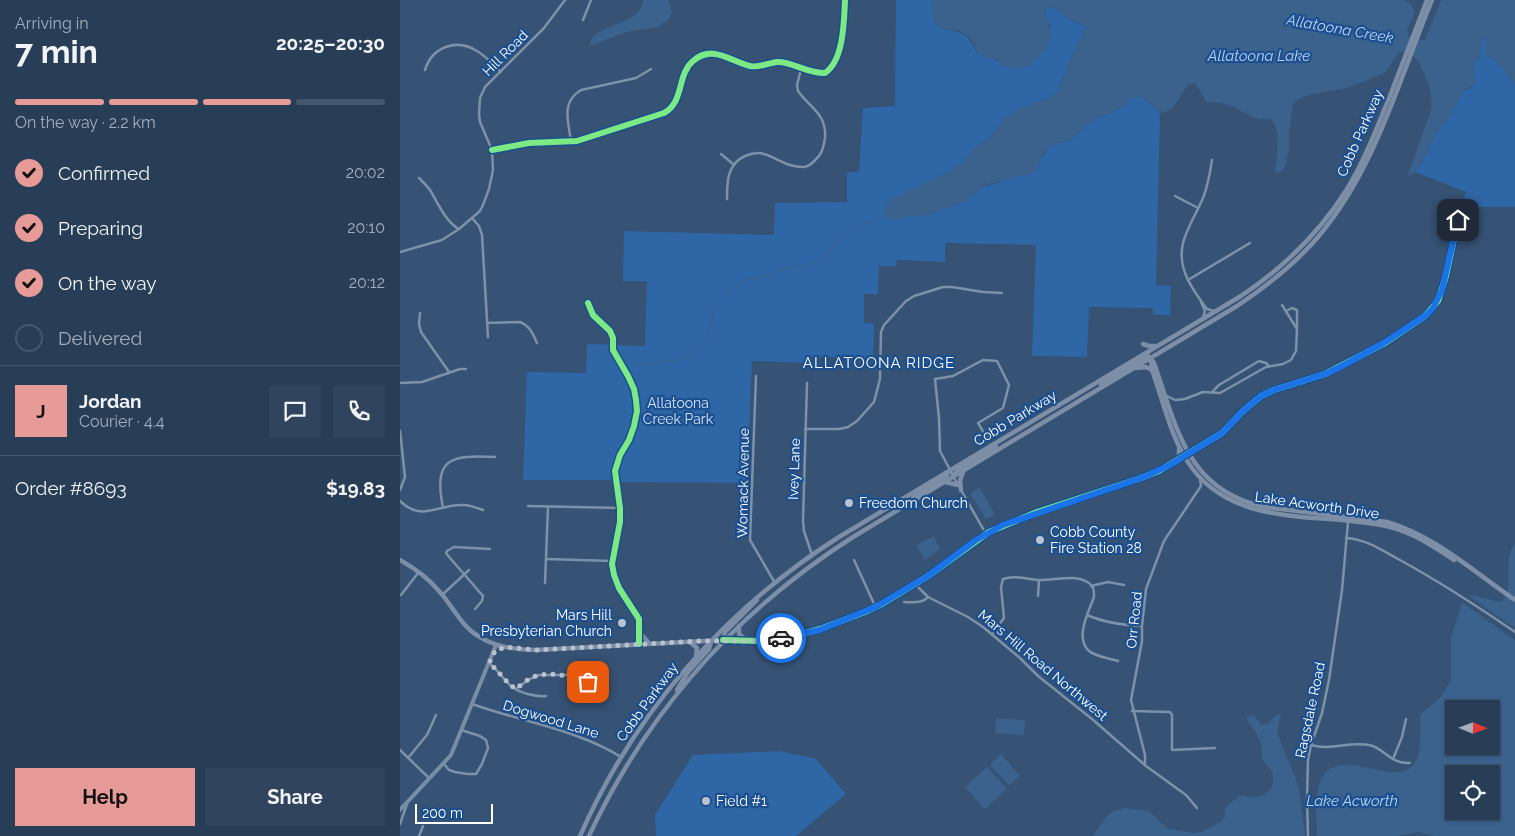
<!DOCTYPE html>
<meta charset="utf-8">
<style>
:root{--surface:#283e57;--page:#30455d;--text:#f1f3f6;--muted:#a5aeba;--line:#44576d;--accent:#e69b98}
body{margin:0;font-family:Raleway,sans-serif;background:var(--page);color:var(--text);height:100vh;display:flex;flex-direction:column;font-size:19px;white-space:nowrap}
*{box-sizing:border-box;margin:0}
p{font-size:16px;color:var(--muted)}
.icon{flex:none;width:28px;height:28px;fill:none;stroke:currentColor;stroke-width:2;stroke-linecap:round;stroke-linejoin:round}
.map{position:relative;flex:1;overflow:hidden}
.side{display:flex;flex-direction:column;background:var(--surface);width:400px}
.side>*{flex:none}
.needle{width:32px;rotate:91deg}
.fabs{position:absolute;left:1045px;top:700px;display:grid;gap:10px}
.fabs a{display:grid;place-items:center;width:55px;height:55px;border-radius:0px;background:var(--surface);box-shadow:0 1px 4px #0004,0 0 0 1px var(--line);font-size:25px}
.scale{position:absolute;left:15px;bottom:12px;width:78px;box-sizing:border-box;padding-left:5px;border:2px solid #fff;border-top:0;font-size:14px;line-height:18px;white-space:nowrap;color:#fff;-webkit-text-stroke:4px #1b4f8f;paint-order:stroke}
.pin{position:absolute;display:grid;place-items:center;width:42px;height:42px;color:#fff;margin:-21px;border-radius:10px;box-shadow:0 2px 8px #0006}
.courier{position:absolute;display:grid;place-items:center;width:50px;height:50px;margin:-25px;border:4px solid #1a73e8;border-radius:50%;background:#fff;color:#222;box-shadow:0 1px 6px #0007}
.headline em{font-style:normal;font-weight:700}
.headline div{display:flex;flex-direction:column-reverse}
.headline{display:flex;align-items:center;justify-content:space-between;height:85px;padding:0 15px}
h1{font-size:32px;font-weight:700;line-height:38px}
.bar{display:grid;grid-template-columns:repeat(4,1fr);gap:8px 5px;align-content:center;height:60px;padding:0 15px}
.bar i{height:6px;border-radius:4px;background:var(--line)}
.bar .active{background:var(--accent)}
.bar p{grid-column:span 4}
.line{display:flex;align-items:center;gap:12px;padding:0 15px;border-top:1px solid var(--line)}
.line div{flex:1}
.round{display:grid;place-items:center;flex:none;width:52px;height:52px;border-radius:0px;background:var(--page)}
ol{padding:0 15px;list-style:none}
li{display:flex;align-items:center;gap:15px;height:55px}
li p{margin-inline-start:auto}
li .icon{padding:5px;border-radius:50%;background:var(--accent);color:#111;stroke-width:4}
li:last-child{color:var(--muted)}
li i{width:28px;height:28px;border:2px solid var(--line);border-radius:50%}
.action{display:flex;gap:10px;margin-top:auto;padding:10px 15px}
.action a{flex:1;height:58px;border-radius:0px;background:var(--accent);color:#111;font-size:20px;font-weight:700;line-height:58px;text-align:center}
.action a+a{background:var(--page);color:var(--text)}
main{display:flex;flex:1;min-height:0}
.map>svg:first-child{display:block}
.green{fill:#2f66a5}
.water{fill:#3b618d;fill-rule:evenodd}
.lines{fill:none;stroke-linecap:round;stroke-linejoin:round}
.stream{stroke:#3b618d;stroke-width:1}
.street{stroke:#7d92a8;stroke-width:2.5}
.secondary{stroke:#798da4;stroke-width:4}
.primary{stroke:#7d8ea7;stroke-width:4.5}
.cycleway-casing{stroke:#1b4f8f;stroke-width:9}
.cycleway{stroke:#7ce984;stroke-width:6}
.done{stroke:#b9c2ce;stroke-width:5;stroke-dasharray:0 9}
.route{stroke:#1a73e8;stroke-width:6}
.poi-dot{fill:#b9c2ce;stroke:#1b4f8f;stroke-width:2}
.labels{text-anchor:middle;stroke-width:4.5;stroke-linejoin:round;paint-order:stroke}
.street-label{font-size:14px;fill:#fff;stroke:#1b4f8f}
.park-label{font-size:14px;fill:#cfe3fa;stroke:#1b4f8f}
.poi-label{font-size:14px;fill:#fff;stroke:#1b4f8f;text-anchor:start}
.water-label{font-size:15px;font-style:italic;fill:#b5d3f5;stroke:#1b4f8f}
.neighbourhood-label{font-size:15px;letter-spacing:1px;fill:#fff;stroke:#1b4f8f}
</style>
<main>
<section class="side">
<div class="headline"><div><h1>7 min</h1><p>Arriving in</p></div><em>20:25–20:30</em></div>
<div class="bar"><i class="active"></i><i class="active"></i><i class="active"></i><i></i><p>On the way · 2.2 km</p></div>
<ol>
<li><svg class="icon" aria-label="check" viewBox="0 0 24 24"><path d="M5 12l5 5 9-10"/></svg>Confirmed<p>20:02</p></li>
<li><svg class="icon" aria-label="check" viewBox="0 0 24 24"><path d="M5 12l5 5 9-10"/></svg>Preparing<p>20:10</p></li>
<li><svg class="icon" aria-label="check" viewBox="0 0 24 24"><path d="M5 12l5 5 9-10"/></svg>On the way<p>20:12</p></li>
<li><i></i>Delivered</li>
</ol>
<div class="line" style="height:90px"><b class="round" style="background:var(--accent);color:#111">J</b><div><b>Jordan</b><p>Courier · 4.4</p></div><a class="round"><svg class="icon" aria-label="chat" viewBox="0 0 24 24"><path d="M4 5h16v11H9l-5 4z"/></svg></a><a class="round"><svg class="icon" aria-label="phone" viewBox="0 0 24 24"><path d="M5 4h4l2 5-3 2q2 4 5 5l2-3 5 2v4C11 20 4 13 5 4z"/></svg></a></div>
<div class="line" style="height:65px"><div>Order #8693</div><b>$19.83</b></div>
<div class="action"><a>Help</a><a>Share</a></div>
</section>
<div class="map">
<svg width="1115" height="836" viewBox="0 0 1115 836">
<rect width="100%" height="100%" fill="#365274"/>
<g class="green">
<path d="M 496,0 L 532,0 L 533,14 L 543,29 C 566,32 568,34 578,55 L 588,56 L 611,68 L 624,66 L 633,61 L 651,28 L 644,15 L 646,8 L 654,7 L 673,22 L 685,26 L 686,29 L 675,49 L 659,88 L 655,95 L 649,99 L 632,104 L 610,114 L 587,140 L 578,145 L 560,165 L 549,172 L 513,190 L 490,219 L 529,214 L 565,201 L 582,187 L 602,181 L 639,166 L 640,159 L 649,147 L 656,143 L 670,140 L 692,120 L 718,110 L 729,99 L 741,96 L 760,113 L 756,285 L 771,286 L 770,315 L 753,315 L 753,308 L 689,307 L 687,357 L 632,356 L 636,245 L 545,243 L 545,262 L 497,260 L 496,266 L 479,266 L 478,294 L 464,294 L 464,323 L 474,324 L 473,359 L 411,356 L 411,363 L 352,361 L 347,483 L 219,482 L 218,477 L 213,477 L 213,480 L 123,480 L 127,372 L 186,373 L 187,344 L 245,346 L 247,281 L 223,281 L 224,231 L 374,235 L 375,203 L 447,202 L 447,172 L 459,172 L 463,108 L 495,106 Z"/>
<polygon points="1085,36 1090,56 1103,68 1115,86 1115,207 1067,207 1062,204 1066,192 1015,172 1023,161 1036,133 1051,115 1063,91 1071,88 1074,62 1080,56 1083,37"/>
<polygon points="380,751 416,759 446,794 396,836 256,836 255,815 293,755"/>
</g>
<g class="water">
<path d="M 243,0 L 268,0 L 272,12 L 269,19 L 258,27 L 226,32 L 193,45 L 190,44 C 190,29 228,24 239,11 C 242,8 241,4 243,0 Z"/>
<path d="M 532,0 L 1003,0 L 1011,4 L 1015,12 L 1007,30 L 1009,38 L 1025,40 L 1041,0 L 1115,0 L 1115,86 C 1107,74 1098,60 1085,54 L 1087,38 L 1083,37 L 1080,56 L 1074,62 L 1075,84 L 1063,91 L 1051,115 L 1036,133 L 1023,161 L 1015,172 L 1009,176 L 1008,175 L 1010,169 L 1031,110 C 1034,92 1026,78 1018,61 C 1015,57 1013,56 1009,54 C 994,45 993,70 982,74 C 969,79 956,86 942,89 C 926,92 909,92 894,102 L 892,110 L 889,132 L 889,149 L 885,166 L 882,171 L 877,173 L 875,171 C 876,159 883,125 869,119 C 863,117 859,121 854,118 C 835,108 829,102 806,102 L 798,87 L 794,83 L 789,84 C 779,93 777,112 760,113 L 741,96 L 729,99 L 718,110 L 692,120 L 670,140 L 656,143 L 649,147 L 643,153 L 640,159 L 639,166 L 632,174 L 591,183 L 582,187 L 565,201 L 529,215 L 490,219 L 486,217 C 483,209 486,204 493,199 L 549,172 L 560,165 L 578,145 L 587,140 L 610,114 L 624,106 L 649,99 L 655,95 L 659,88 L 675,49 L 686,29 L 685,26 C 671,22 664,16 654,7 L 646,8 L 644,15 L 652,33 C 649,49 630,72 611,68 C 606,67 601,62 597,60 C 591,57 585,56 578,55 C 576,49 573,41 569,37 C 551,19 533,46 532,0 Z"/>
<polygon points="578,488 581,489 595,515 586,519 570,494"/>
<polygon points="534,536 540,549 525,560 516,545"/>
<path d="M 1115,543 L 1115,628 L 1070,597 L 1070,595 L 1101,602 C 1115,592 1102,560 1115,543 Z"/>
<path d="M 1062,603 L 1063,603 L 1115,640 L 1115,836 L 1033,836 L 1019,832 L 996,836 L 917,836 C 916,819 914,799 920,782 C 935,741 996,790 1014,764 C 1022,754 1020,728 1020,715 L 1039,699 L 1051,681 L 1051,638 ZM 1054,709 L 1091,709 L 1091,746 L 1054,746 ZM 1054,774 L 1091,774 L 1091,811 L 1054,811 Z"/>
<path d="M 881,713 L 877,733 L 899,787 L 905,836 L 692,836 L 707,816 L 714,811 L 725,808 L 749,811 L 767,828 L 792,833 L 801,832 L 822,821 L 825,816 L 825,808 L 839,796 L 843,795 C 861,802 877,792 872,772 C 870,767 865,765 863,760 C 861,756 862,752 862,748 C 860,737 853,729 847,720 L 847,716 L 853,715 L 862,725 C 871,724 873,715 881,713 Z"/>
<polygon points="596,718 625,720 624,735 595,733"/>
<polygon points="601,754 620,776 609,786 590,765"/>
<polygon points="587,767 607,789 585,809 565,787"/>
</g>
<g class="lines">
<polyline class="stream" points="235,365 285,359 296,355 306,343 314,309 327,291 347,280 374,274 387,267 412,264 458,227 485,216"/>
<g class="street">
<polyline points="183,20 191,0"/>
<path d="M 25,70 C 32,47 56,38 77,51 C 86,56 93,65 101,72"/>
<path d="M 171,141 C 168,121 161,102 181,90 L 236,78 L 251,69"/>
<path d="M 92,150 L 129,143 L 177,141 L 264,113 C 284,103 277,74 293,61 C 312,44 330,61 350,66 C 359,68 368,63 377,62 C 391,61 408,74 425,73 C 444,60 444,21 445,0"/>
<polyline points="321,154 333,164"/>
<path d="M 812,160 C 810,173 808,186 803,198 C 792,224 774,244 785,273 C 790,287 799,298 807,309 L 814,311"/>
<path d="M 19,178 C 23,182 27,186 30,190 C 38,203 45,221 59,229"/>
<polyline points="775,196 798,208"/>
<path d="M 327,199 C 327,182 327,164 345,156 C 350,154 358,152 364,154 C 377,158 389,168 404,167 C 411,166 414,161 419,156 C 423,151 424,145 425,138 C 427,114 410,108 398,91 L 397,85 L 401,69"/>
<polyline points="72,218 79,226 82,235 88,337"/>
<polyline points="0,252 42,240 59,229 80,211 83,205 89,189 93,170 92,150 80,122 79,114 80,98 85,87 144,28 165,0"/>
<polyline points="788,280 850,243"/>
<polyline points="801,302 805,311 803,317"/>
<polyline points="188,303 193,315 210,331 213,338 213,350 228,376 234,389 236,400 237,411 234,426 229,440 220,455 215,471 220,508 220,522 212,564 214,575 219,588 239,619 239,644"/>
<polyline points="886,311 892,308 897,310 897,329"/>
<polyline points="20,313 19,324 21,332 49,372"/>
<path d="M 87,323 L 120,322 C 130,326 133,334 137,343"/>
<polyline points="356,376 350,540 375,583"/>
<polyline points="0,383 22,382 60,369 66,369"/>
<polyline points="407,383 403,521 404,531 412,555"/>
<polyline points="813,391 819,385 859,361 866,363 869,366"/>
<polyline points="765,395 775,400 785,399 803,392 820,393 866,367 883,364 891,360 896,351 897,329 882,305"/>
<polyline points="405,429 439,429 448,427 457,421 474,402 480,379 481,332 484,325 506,301 514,296 543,287 552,287 583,292 602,293"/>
<polyline points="0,431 5,477 0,490"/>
<path d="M 789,453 C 800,446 812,440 822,433 C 836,421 845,406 861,396 C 879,385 902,382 922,375 C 947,366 1021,326 1035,305 C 1051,281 1049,248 1058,221 C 1060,215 1063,209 1065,203"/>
<polyline points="558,485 540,451 539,418 535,379 553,376 583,360 597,361 609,385 603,408 578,423 587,438"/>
<polyline points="561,490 586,534"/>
<path d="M 0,501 C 22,523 40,503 64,505 C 70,505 77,508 83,510"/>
<polyline points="128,506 220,508"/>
<path d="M 43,508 C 33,458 50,455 95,457"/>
<path d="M 946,538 C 966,539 983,551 1000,560 C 1040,582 1077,606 1115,632"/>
<polyline points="146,559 212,561"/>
<polyline points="454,560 475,606"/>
<polyline points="145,583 148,507"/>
<polyline points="515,584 528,597 568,617 583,627 620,658 638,676 692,719 746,766 786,795 797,808"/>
<polyline points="691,586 708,582 724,585"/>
<polyline points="1,595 18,573"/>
<polyline points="42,595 69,570"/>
<polyline points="638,596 639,580"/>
<path d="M 504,602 C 513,602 522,604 528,597"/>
<polyline points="75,609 82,601 83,596 50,558 46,553 47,551 54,547 90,549"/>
<path d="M 687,615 C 705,623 722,625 741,626"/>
<path d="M 592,634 L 604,618 L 601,587 L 603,579 C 615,575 626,579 638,580 C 653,581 675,573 689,583 C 694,586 694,591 694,597 C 689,611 675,637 688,650 C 695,657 709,658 718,661"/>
<path d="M 89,663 C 98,670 103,679 111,686 C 119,693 136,697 146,696"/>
<polyline points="116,689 128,680 139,675 167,675 188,682 193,681"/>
<path d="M 72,704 C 122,722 176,729 221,757"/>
<polyline points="732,711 770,712 772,715 772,750 815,748"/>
<path d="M 911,745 C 931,751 949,741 969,745 C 985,748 989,764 1010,763"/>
<polyline points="0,750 29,778"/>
<polyline points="8,758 27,735 36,715"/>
<polyline points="993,759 1002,737 1006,719"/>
<polyline points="44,764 49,770 55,772 67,774 76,774 82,764 88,748 86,740 80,736 61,730"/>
<polyline points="745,765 745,755 731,700 742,641 742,626 746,589 764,541 801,486 800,478"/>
<polyline points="0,824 7,804"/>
<polyline points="19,836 23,826"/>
<polyline points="908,836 907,798 908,760 911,745 922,713 929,680 942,590 948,522"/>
</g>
<g class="secondary">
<path d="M 323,640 C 399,648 474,613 535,571 C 558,556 578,535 604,525 C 661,502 729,490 781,458"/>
<polyline points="331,640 366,638"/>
<polyline points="370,640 377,645"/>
<polyline points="0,810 51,755 96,645"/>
</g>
<g class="primary">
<polyline points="743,344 749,346 756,346"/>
<path d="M 750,358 L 754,363 C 777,428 787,491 865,507 L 987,522 C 1035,536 1074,572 1115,600"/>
<path d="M 751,361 L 752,370 C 764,403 771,440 792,468 C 838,530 924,511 990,527 C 1014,533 1033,546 1054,560"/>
<polyline points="736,368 746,367 752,370"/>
<polyline points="701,385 748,355"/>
<polyline points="779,459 779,449"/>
<polyline points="554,475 558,470 596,446"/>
<polyline points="545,482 558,485"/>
<polyline points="561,490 560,480 564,470"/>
<polyline points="513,498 545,477 549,472"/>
<path d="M 0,560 C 14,568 29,579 39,591 C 49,602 56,615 65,625 C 83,645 110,650 136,650 L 323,640"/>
<polyline points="339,626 339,634 345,639"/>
<polyline points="240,633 249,643"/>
<polyline points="323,640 325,632 357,600"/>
<polyline points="290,642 297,648 296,656"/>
<polyline points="277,690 288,672 309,649 311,642"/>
<path d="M 180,836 C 234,713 325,609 439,537 L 841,296 C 883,268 920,232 947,189 C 965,160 977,127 990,96 C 1002,64 1015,32 1027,0"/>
<path d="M 189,836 C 247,712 337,611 453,537 L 837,306 C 867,286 895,264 918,237 C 975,170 999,80 1032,0"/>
</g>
<g class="cycleway-casing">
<g id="cycleway">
<path d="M 92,150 L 129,143 L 177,141 L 264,113 C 284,103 277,74 293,61 C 312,44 330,61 350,66 C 359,68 368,63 377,62 C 391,61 408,74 425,73 C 444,60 444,21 445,0"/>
<polyline points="188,303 193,315 210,331 213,338 213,350 228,376 234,389 236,400 237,411 234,426 229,440 220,455 215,471 220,508 220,522 212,564 214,575 219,588 239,619 239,644"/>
<polyline points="323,640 360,641 398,635 420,629 465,612 482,604 528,576 589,532 637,512 741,478 759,471 822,433 843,411 861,396 874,390 925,374 985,343 1025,316 1038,301 1046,276 1058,220 1065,203"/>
</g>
</g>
<use href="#cycleway" class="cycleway"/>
</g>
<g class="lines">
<path class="done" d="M 188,682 C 172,677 153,671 136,676 C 129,678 122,684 116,689 C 105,682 99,671 89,663 L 95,651 L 105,647 L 136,650 L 298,641 L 360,641 L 381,638"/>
<polyline class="route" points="381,638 419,630 476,607 528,576 576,540 603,525 744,477 768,466 822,433 843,411 861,396 874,390 925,374 940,367 984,343 1025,316 1033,308 1042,290 1058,220"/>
</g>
<g class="poi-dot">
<circle cx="449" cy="503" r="5"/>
<circle cx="640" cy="540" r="5"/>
<circle cx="222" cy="623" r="5"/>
<circle cx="306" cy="801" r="5"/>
</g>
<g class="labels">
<g class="street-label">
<text transform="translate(105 53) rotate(-45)" y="5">Hill Road</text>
<text transform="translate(960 133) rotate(-66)" y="5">Cobb Parkway</text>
<text transform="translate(615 418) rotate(-31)" y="5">Cobb Parkway</text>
<text transform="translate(394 469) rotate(-88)" y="5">Ivey Lane</text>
<text transform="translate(343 483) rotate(-89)" y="5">Womack Avenue</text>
<text transform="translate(917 505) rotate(8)" y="5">Lake Acworth Drive</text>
<text transform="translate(734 620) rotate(-84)" y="5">Orr Road</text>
<text transform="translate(643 665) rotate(40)" y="5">Mars Hill Road Northwest</text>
<text transform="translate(247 702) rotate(-54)" y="5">Cobb Parkway</text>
<text transform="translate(910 710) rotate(-78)" y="5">Ragsdale Road</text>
<text transform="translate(151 719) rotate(17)" y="5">Dogwood Lane</text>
</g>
<g class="park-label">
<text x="278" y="408">Allatoona<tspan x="278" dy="16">Creek Park</tspan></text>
</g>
<g class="poi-label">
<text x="459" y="508">Freedom Church</text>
<text x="650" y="537">Cobb County<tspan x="650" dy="16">Fire Station 28</tspan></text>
<text x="212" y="620" text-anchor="end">Mars Hill<tspan x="212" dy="16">Presbyterian Church</tspan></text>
<text x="316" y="806">Field #1</text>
</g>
<g class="water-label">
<text transform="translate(940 29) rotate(10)" y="5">Allatoona Creek</text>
<text x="859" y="61">Allatoona Lake</text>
<text x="952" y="806">Lake Acworth</text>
</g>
<g class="neighbourhood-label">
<text x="479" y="368">ALLATOONA RIDGE</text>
</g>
</g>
</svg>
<div class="fabs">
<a><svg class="needle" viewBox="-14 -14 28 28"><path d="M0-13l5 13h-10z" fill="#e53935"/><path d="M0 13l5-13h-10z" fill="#a5aeba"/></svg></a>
<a><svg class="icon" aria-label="locate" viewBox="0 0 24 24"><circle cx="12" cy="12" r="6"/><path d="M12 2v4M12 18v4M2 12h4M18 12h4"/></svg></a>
</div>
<div class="scale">200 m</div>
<div class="pin" style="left:188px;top:682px;background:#ea580c"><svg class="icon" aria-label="bag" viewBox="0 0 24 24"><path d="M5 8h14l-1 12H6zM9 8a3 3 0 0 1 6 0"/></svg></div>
<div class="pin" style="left:1058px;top:220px;background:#1f2937"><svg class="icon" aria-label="home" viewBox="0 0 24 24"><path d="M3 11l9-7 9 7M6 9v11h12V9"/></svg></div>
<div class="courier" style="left:381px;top:638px"><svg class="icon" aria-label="car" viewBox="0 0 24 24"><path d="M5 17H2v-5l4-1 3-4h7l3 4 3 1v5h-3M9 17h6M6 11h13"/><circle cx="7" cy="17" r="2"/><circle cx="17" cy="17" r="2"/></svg></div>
</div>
</main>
